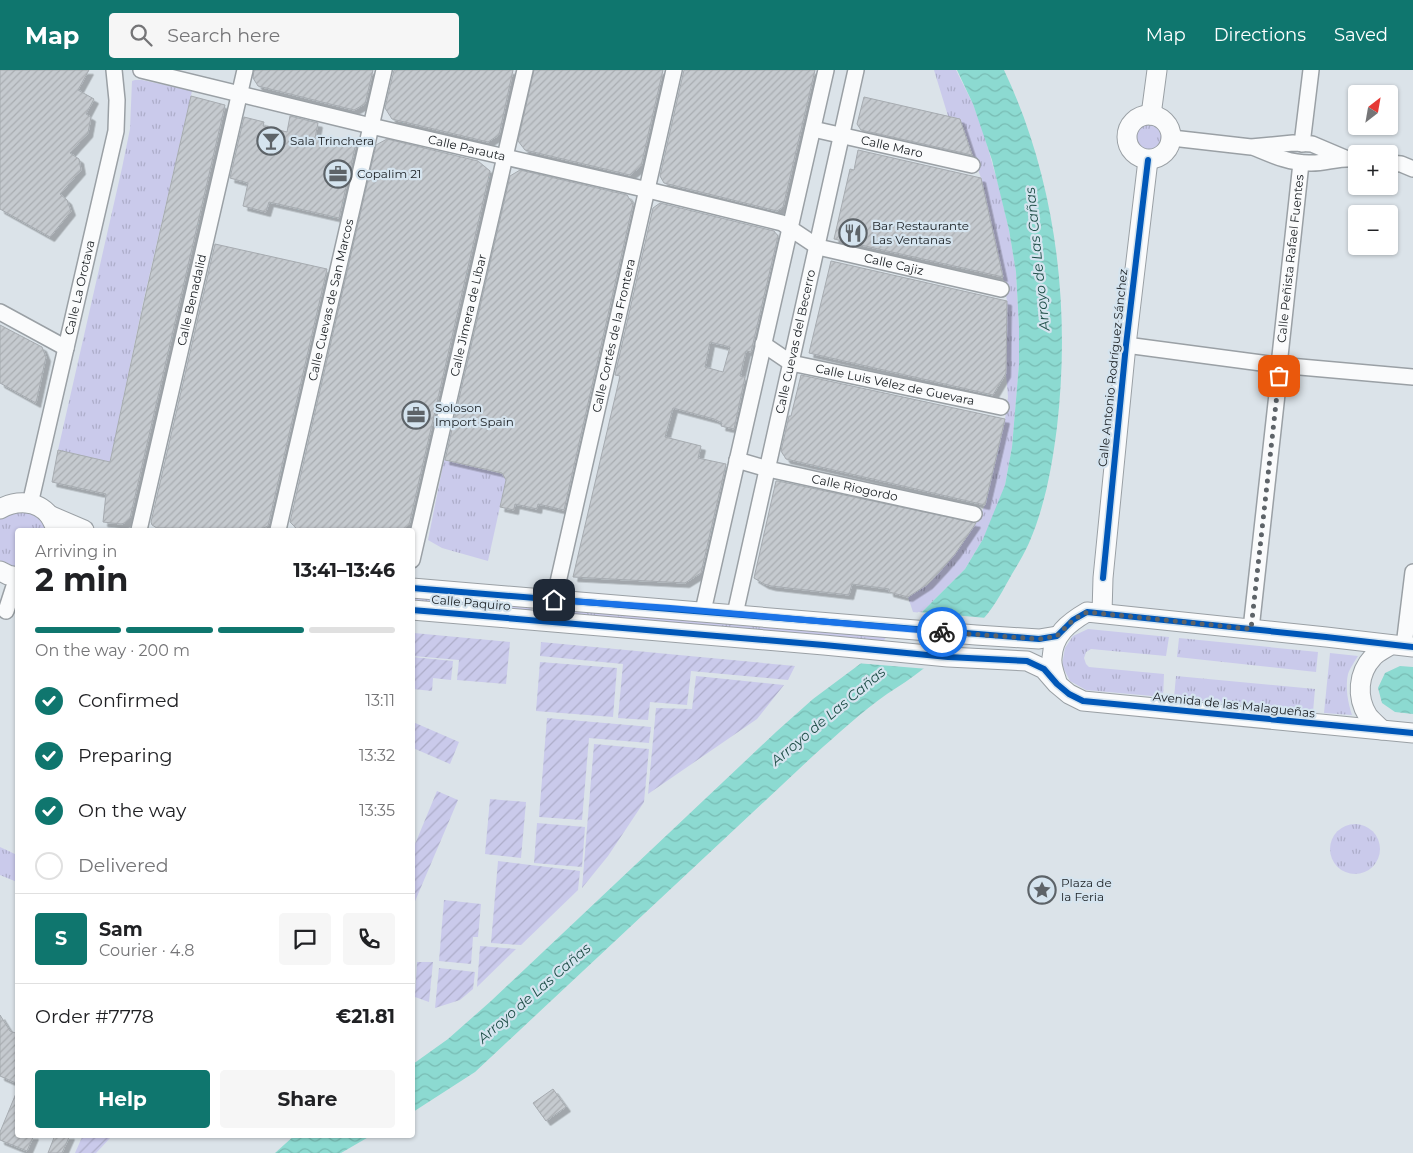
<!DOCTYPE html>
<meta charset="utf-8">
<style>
:root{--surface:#fff;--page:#f6f6f6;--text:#202124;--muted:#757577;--line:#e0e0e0;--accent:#0f766e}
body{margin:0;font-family:Montserrat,sans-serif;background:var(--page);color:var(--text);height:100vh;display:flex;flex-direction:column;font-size:19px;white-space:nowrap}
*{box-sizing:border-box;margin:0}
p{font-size:16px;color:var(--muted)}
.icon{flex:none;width:28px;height:28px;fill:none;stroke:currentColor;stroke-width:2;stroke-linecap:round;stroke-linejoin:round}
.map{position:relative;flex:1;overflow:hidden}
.panel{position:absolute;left:15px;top:458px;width:400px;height:610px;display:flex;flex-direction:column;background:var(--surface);border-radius:5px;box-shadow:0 1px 4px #0004}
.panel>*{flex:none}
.needle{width:32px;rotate:31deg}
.buttons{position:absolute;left:1348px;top:15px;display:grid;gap:10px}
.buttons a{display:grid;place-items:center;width:50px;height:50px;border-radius:5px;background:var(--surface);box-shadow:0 1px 4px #0004;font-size:25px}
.pin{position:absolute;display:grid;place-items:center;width:42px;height:42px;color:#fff;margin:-21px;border-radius:10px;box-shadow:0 2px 8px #0006}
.courier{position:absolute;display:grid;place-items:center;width:50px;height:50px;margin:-25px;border:4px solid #1a73e8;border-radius:50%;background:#fff;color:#222;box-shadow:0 1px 6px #0007}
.head em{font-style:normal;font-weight:700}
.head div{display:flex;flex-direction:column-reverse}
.head{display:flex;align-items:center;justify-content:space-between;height:85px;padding:0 20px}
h1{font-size:32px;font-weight:700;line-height:38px}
.bar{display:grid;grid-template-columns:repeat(4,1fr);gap:8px 5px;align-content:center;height:60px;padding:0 20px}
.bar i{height:6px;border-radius:4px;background:var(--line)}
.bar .active{background:var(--accent)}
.bar p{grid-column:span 4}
.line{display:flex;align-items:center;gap:12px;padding:0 20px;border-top:1px solid var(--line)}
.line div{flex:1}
.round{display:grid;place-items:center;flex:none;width:52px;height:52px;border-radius:5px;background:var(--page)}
ol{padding:0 20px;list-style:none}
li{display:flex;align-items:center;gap:15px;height:55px}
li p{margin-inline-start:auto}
li .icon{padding:5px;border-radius:50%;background:var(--accent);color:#fff;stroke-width:4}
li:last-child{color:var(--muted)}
li i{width:28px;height:28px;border:2px solid var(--line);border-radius:50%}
.button{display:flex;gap:10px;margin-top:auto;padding:10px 20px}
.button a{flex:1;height:58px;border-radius:5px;background:var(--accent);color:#fff;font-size:20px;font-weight:700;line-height:58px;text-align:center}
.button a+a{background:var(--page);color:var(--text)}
header{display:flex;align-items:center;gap:30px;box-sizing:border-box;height:70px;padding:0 25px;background:var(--accent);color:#fff}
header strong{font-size:24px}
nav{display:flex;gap:28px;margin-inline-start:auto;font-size:18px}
.search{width:350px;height:45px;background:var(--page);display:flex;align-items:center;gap:12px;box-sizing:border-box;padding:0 18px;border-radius:5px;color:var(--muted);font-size:19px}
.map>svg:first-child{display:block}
.grass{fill:url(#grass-tufts)}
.garden{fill:url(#garden-furrows)}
.water{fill:url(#water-waves)}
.pier{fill:#dbe3e9}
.building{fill:url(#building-hatch);stroke:#a6abb0;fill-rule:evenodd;filter:url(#shadow)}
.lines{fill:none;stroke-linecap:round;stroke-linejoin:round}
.minor-casing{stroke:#9aa0a5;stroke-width:18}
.major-casing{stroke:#9aa0a5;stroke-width:21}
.minor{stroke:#fafbfc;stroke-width:15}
.major{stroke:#fafbfc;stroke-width:19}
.cycleway-casing{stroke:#d5e4ef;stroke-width:9}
.cycleway{stroke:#0057b8;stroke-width:6}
.done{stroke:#5d6368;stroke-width:5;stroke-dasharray:0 9}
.route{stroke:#1a73e8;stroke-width:6}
.labels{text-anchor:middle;stroke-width:4.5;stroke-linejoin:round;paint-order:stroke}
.poi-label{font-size:12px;fill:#191e22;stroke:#d5e4ef;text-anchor:start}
.street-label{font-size:12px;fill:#191e22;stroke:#d5e4ef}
.water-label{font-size:14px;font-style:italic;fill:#1e4e47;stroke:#d5e4ef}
</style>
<header>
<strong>Map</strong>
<div class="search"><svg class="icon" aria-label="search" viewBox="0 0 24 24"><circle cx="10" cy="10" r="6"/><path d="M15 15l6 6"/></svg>Search here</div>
<nav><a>Map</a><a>Directions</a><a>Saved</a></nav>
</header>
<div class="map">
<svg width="1413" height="1083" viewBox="0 0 1413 1083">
<defs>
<pattern id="grass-tufts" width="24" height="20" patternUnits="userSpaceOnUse" patternTransform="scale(1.25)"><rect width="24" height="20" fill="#cacaeb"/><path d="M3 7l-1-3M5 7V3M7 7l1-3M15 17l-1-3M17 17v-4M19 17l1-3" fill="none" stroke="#adadc9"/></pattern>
<pattern id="garden-furrows" width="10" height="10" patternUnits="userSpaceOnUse" patternTransform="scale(1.25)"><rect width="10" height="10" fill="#cacaeb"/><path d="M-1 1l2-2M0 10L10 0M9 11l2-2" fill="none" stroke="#adadc9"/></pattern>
<pattern id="water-waves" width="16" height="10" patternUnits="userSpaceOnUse" patternTransform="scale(1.25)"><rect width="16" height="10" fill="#8cdad1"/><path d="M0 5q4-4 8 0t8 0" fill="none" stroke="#78bbb3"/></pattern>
<pattern id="building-hatch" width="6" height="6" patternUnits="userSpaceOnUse" patternTransform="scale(1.25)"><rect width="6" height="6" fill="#c5cacf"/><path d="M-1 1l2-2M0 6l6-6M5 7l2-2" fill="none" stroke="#a9adb1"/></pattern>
<filter id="shadow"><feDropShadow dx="4.5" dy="4.5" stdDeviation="0" flood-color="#0004"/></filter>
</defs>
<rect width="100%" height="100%" fill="#dbe3e9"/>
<g class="grass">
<polygon points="934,0 956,0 973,34 984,64 1000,121 1009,160 1016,202 1019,257 1019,294 1012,377 1005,415 993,448 983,469 965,499 921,543 913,542 908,527 928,514 942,499 955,484 976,453 985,435 1005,349 1008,327 1006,303 1007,231 1003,207 981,108 960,49 948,46"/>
<polygon points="135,10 142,10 192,21 143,233 110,392 58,380 122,98 130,59 132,11"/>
<circle cx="1149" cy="67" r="15"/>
<polygon points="444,390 507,405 488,491 442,478 428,470"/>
<path d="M 22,441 C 34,444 41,449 47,460 L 18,460 L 17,499 L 4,494 L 0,490 L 0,449 L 7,445 Z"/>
<polygon points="412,523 531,534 530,543 413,533"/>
<polygon points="542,535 888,564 884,571 541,544"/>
<polygon points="1088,559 1169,567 1166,586 1091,579 1086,582 1084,588 1086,594 1089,597 1164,604 1163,627 1086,620 1070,611 1062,595 1065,578 1073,566"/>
<polygon points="1179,568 1318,582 1316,602 1177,587"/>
<path d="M 1330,583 L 1358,586 C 1355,591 1350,598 1348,604 C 1345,617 1348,633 1352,645 L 1324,643 Z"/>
<polygon points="1176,606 1315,619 1313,642 1174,628"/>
<circle cx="1355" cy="779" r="25"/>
<polygon points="0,777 17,785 17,812 0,805"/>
</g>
<g class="garden">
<polygon points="414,563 510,572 506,614 457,610 459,590 413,586"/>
<polygon points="541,572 795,596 788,610 691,601 687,635 650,632 648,650 618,648 623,594 540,586"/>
<polygon points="412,587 453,591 451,610 433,608 432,621 413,619"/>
<polygon points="540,592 617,598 613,647 536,641"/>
<polygon points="696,606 784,615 757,649 648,724 656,638 692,639"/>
<polygon points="547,648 651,657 649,673 589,668 582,750 539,747"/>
<polygon points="413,652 459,672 450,694 413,678"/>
<polygon points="594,674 649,679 644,732 608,786 582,818"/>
<polygon points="437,721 458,730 413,836 413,779"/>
<polygon points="490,729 526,732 521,788 485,784"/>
<polygon points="537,753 585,757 582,797 534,793"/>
<polygon points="498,791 580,801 578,820 521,875 491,873"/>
<polygon points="444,830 481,834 478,867 473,867 471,894 439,891"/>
<polygon points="480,876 516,879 477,917"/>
<polygon points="417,892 433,892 429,932 415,927"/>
<polygon points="439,898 475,902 473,919 460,930 435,938"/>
<polygon points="83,1065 113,1065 96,1083 75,1083"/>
</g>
<g class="water">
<path d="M 957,0 L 1004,0 C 1056,110 1071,237 1057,357 C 1052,397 1045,436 1029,473 C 1024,484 1018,494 1012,504 C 1004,518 995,536 984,548 C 977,556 968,562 960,569 C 948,579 936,590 923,599 C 912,608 899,616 887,624 C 861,642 838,664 814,685 L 475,1002 L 413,1042 L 413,994 L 448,969 L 491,931 L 776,662 L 813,629 L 860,594 L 921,543 L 965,499 L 983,469 L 1005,415 L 1012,377 L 1019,294 L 1019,257 L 1016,202 L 1009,160 L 992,90 L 973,34 Z"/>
<polygon points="1400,596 1413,597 1413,644 1395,642 1382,633 1378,618 1385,603"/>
<polygon points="295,1065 372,1065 341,1083 275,1083"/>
</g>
<polygon class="pier" points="918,542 987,548 928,599 856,593"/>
<g class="building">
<polygon points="0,0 89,0 78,20 94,29 86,44 91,47 88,63 70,83 79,89 81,100 60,124 67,130 71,141 50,167 0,139"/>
<polygon points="254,0 373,0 365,34 354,40 258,16 253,8"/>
<polygon points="394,0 513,0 499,65 488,72 392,49 385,38"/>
<polygon points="534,0 663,0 641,96 630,105 525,80 518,71"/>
<polygon points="684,0 815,0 783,137 777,141 664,113 660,106"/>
<polygon points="191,26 225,35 130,448 125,453 121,454 103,452 106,424 52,412 58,380 110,392 144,232"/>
<polygon points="864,27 960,49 972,85 861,60 857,54"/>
<polygon points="290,46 318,53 315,68 344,75 345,70 356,73 339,148 269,132 266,142 243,136 248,113 230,108 244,47 264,52 263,56 287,62"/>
<polygon points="387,69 478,91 490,101 419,411 409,455 404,460 297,459 290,452 376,75"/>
<polygon points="858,80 981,108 1003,207 834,169 850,99 854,100"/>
<polygon points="520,100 627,125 633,134 564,440 538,434 537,439 515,434 514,440 500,437 506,410 502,403 445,390 510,106"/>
<path d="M 660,133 L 774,161 L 778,166 L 751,282 L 746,281 L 740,306 L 745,307 L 734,359 L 721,356 L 722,353 L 714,349 L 673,338 L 665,367 L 701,376 L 698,388 L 726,394 L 701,503 L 685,513 L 573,507 L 620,306 L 615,305 L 653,138 ZM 710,272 L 730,277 L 723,302 L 705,297 Z"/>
<polygon points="215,174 327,199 268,456 258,460 157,458 152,455 151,452"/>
<polygon points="831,191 1007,231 1006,303 993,325 809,283"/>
<polygon points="0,255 42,277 46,287 36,333 0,313"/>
<polygon points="801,305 1005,349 985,435 786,389 781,381 789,346 791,346"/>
<polygon points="776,411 778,411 976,453 955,484 942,499 928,514 908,527 889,522 889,519 852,514 849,525 771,516 764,514 754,508"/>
<polygon points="0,945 10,961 18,964 18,1014 0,1006"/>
<polygon points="553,1019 566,1037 546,1051 533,1033"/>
<polygon points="17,1021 18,1065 34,1065 27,1081 0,1070 0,1062"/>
<polygon points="55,1065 70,1065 62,1083 48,1083"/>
</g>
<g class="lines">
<g class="minor-casing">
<g id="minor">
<path id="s1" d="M 141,0 L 371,56 L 648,120 L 782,153 L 818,177 L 1001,219"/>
<path id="s2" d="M 813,59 L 972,95"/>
<polyline points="1172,68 1251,77 1293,73 1312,74 1345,88"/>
<polyline points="1302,74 1311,0"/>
<path d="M 1255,78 C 1272,85 1289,93 1309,93 C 1325,94 1338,87 1356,89"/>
<polyline points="1389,93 1401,94 1413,99"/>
<polyline points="0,242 66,278"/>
<path id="s3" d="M 763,274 L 791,293 L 1001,337"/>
<polyline points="1126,275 1269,294"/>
<path id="s4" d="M 1280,286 L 1301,93"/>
<polyline points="1289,296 1413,307"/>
<path id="s5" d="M 737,390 L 768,399 L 974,444"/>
<path id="s6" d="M 30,434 L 116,61 L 117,30 L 114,0"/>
<path id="s7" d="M 139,460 L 245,0"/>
<path id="s8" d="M 278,460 L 384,0"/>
<path id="s9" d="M 412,490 L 525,0"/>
<path id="s10" d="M 554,530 L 674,0"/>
<polyline points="6,541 17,507"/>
<polyline points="703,541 826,0"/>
<path id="s11" d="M 735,544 L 856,0"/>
<polyline points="1251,559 1279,306"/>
<polyline points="1404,576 1413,502"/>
</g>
</g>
<g class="major-casing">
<g id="major">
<circle cx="1149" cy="67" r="22"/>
<polyline points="1151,45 1157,0"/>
<path d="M 0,439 C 16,430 37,430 49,445 C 52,449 54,455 57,460"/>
<polyline points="49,445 84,460"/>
<polyline points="0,501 8,505 18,507"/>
<polyline points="412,518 976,565 1039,569 1057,566"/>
<polyline points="412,540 824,575 948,587 1027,591 1044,599 1057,614 1069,624 1083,631 1413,663"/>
<polyline points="1102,543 1103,508 1126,275 1148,90"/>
<path d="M 1057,612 C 1055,605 1051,596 1052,588 C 1053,565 1068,553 1087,542 L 1326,567 L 1413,577"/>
<path d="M 1382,660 C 1378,656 1372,651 1368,646 C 1356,627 1358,603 1373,587 C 1377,582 1385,579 1390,575"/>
</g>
</g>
<use href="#minor" class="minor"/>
<use href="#major" class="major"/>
<g class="cycleway-casing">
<g id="cycleway">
<polyline points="1103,508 1126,275 1148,90"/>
<polyline points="412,518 1039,569 1057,566 1073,550 1087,542 1326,567 1413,577"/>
<polyline points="412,540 824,575 948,587 1027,591 1044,599 1057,614 1069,624 1083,631 1413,663"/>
</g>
</g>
<use href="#cycleway" class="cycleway"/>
</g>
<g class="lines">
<polyline class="done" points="942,562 1040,569 1057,566 1073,550 1087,542 1251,559 1279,306"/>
<polyline class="route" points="554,530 670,538 942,562"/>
</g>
<defs>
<g id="bar-ring" transform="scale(1.4375)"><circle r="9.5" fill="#d5e4ef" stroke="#5d6368" stroke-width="1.5"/><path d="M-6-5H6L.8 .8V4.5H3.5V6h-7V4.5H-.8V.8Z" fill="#5d6368"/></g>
<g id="office-ring" transform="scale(1.4375)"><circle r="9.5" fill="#d5e4ef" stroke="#5d6368" stroke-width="1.5"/><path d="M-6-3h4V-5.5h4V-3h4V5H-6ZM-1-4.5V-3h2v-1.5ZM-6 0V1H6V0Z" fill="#5d6368"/></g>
<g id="restaurant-ring" transform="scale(1.4375)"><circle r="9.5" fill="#d5e4ef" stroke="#5d6368" stroke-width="1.5"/><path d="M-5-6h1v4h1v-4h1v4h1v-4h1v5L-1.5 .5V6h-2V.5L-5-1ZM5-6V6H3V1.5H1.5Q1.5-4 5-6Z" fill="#5d6368"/></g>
<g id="sight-ring" transform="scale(1.4375)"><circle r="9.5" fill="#d5e4ef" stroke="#5d6368" stroke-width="1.5"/><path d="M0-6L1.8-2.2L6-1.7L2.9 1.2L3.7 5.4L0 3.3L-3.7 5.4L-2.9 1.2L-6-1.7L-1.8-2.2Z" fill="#5d6368"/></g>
</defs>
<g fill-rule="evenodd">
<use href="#bar-ring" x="271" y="71"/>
<use href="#office-ring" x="338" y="104"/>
<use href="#restaurant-ring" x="853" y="163"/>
<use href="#office-ring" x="416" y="345"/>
<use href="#sight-ring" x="1042" y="820"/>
</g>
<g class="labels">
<g class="poi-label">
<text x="290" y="75">Sala Trinchera</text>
<text x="357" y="108">Copalim 21</text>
<text x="872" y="160">Bar Restaurante<tspan x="872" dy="14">Las Ventanas</tspan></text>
<text x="435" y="342">Soloson<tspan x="435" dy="14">Import Spain</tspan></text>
<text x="1061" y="817">Plaza de<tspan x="1061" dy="14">la Feria</tspan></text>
</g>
<g class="street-label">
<text dy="4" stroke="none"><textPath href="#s2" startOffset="81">Calle Maro</textPath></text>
<text dy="4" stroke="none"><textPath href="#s1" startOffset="335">Calle Parauta</textPath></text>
<text dy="4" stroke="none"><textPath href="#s4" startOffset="98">Calle Peñista Rafael Fuentes</textPath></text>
<text dy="4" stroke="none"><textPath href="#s1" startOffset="780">Calle Cajiz</textPath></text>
<text dy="4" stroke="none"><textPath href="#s6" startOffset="222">Calle La Orotava</textPath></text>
<text dy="4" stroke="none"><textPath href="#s7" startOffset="236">Calle Benadalid</textPath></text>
<text dy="4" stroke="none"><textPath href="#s8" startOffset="236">Calle Cuevas de San Marcos</textPath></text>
<text dy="4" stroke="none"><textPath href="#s9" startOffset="251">Calle Jimera de Líbar</textPath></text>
<text dy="4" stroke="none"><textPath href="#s10" startOffset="271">Calle Cortés de la Frontera</textPath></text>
<text dy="4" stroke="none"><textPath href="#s11" startOffset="279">Calle Cuevas del Becerro</textPath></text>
<text transform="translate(1113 298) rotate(-84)" y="4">Calle Antonio Rodríguez Sánchez</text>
<text dy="4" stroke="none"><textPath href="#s3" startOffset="140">Calle Luis Vélez de Guevara</textPath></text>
<text dy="4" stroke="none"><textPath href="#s5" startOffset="121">Calle Riogordo</textPath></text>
<text transform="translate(471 533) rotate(5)" y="4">Calle Paquiro</text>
<text transform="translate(1234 635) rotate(6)" y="4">Avenida de las Malagueñas</text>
</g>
<g class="water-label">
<text transform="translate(1037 189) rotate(-96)" y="5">Arroyo de Las Cañas</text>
<text transform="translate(828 646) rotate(-40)" y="5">Arroyo de Las Cañas</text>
<text transform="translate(534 923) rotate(-41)" y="5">Arroyo de Las Cañas</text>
</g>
</g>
</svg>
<div class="buttons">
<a><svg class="needle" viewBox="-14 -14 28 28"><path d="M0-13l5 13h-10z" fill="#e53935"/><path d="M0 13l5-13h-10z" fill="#757577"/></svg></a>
<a>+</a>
<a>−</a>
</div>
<div class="pin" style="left:1279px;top:306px;background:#ea580c"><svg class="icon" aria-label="bag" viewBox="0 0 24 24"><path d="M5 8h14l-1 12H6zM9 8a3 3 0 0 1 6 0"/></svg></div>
<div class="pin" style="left:554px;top:530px;background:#1f2937"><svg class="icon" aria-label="home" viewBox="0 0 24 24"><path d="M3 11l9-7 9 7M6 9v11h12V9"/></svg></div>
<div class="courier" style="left:942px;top:562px"><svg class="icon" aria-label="bike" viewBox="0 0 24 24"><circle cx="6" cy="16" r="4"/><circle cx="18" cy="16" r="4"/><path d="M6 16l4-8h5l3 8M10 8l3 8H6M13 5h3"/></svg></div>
<section class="panel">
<div class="head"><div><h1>2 min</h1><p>Arriving in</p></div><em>13:41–13:46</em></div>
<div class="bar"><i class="active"></i><i class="active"></i><i class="active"></i><i></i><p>On the way · 200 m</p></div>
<ol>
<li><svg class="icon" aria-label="check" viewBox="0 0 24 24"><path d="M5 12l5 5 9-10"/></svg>Confirmed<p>13:11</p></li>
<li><svg class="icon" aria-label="check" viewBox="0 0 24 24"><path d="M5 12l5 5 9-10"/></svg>Preparing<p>13:32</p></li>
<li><svg class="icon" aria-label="check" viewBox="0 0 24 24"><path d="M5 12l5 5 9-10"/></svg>On the way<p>13:35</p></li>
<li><i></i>Delivered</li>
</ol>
<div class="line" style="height:90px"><b class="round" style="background:var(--accent);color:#fff">S</b><div><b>Sam</b><p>Courier · 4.8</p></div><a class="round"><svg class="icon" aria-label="chat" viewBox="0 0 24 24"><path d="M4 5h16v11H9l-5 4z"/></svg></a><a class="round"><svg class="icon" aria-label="phone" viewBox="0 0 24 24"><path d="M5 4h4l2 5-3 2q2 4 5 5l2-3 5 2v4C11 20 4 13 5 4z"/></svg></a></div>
<div class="line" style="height:65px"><div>Order #7778</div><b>€21.81</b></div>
<div class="button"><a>Help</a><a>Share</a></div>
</section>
</div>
